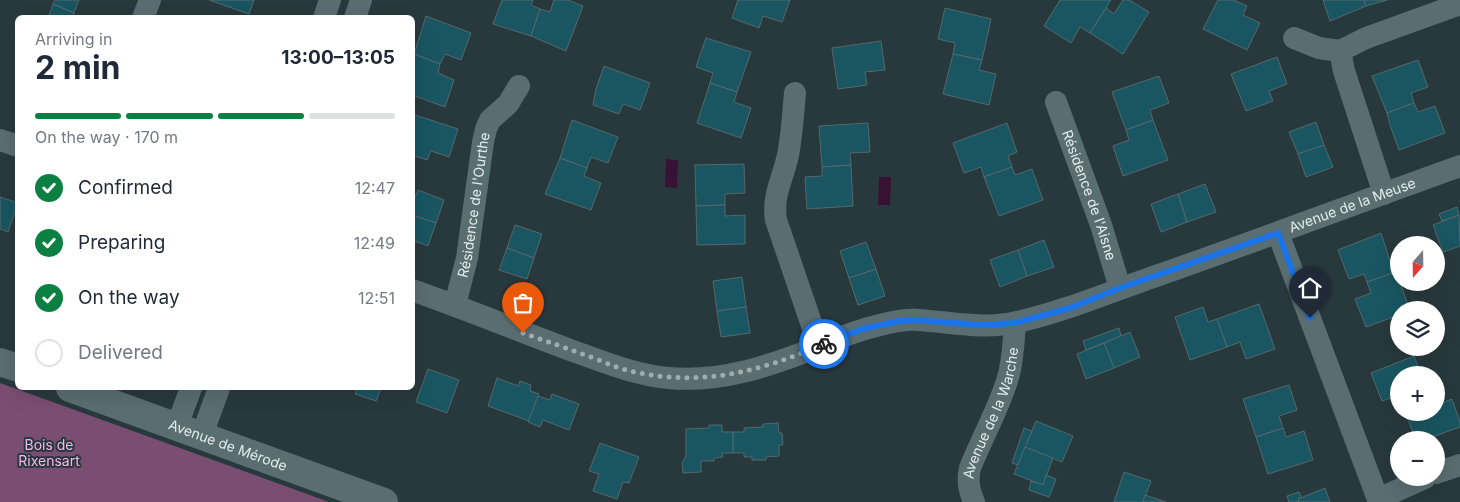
<!DOCTYPE html>
<meta charset="utf-8">
<style>
:root{--surface:#fff;--page:#f2f2f3;--text:#1f2937;--muted:#747a83;--line:#e0e1e3;--accent:#0b8043}
body{margin:0;font-family:Inter,sans-serif;background:var(--page);color:var(--text);height:100vh;display:flex;flex-direction:column;font-size:19px;white-space:nowrap}
*{box-sizing:border-box;margin:0}
p{font-size:16px;color:var(--muted)}
.icon{flex:none;width:28px;height:28px;fill:none;stroke:currentColor;stroke-width:2;stroke-linecap:round;stroke-linejoin:round}
.map{position:relative;flex:1;overflow:hidden}
.details{position:absolute;left:15px;top:15px;width:400px;height:375px;display:flex;flex-direction:column;background:var(--surface);border-radius:8px;box-shadow:0 5px 20px #0002}
.details>*{flex:none}
.needle{width:32px;rotate:200deg}
.controls{position:absolute;left:1390px;top:236px;display:grid;gap:10px}
.controls a{display:grid;place-items:center;width:55px;height:55px;border-radius:50%;background:var(--surface);box-shadow:0 5px 20px #0002;font-size:25px}
.pin{position:absolute;display:grid;place-items:center;width:42px;height:42px;color:#fff;margin:-51px -21px;border-radius:50% 50% 50% 0;rotate:-45deg;box-shadow:0 0 5px #0007}
.pin .icon{rotate:45deg}
.courier{position:absolute;display:grid;place-items:center;width:50px;height:50px;margin:-25px;border:4px solid #1a73e8;border-radius:50%;background:#fff;color:#222;box-shadow:0 1px 6px #0007}
.head em{font-style:normal;font-weight:700}
.head div{display:flex;flex-direction:column-reverse}
.head{display:flex;align-items:center;justify-content:space-between;height:85px;padding:0 20px}
h1{font-size:32px;font-weight:700;line-height:38px}
.bar{display:grid;grid-template-columns:repeat(4,1fr);gap:8px 5px;align-content:center;height:60px;padding:0 20px}
.bar i{height:6px;border-radius:4px;background:var(--line)}
.bar .current{background:var(--accent)}
.bar p{grid-column:span 4}
ol{padding:0 20px;list-style:none}
li{display:flex;align-items:center;gap:15px;height:55px}
li p{margin-inline-start:auto}
li .icon{padding:5px;border-radius:50%;background:var(--accent);color:#fff;stroke-width:4}
li:last-child{color:var(--muted)}
li i{width:28px;height:28px;border:2px solid var(--line);border-radius:50%}
.map>svg:first-child{display:block}
.forest{fill:#7a4e72}
.water{fill:#391132}
.building{fill:#195661;stroke:#55686c}
.lines{fill:none;stroke-linecap:round;stroke-linejoin:round}
.minor{stroke:#5a6d71;stroke-width:22}
.tertiary{stroke:#5a6d71;stroke-width:28}
.done{stroke:#a0adb0;stroke-width:5;stroke-dasharray:0 9}
.route{stroke:#1a73e8;stroke-width:6}
.labels{text-anchor:middle;stroke-width:4;stroke-linejoin:round;paint-order:stroke}
.street-label{font-size:14px;fill:#e1ecee;stroke:#28393d}
.park-label{font-size:14px;fill:#fab3eb;stroke:#28393d}
</style>
<div class="map">
<svg width="1460" height="502" viewBox="0 0 1460 502">
<rect width="100%" height="100%" fill="#28393d"/>
<polygon class="forest" points="0,383 329,502 0,502"/>
<g class="water">
<polygon points="666,159 678,160 677,188 665,187"/>
<polygon points="879,177 891,177 890,205 878,205"/>
</g>
<g class="building">
<polygon points="55,0 79,0 74,13 53,4"/>
<polygon points="209,0 254,0 249,14"/>
<polygon points="502,0 533,0 531,5 540,9 531,36 493,24"/>
<polygon points="554,0 568,0 583,6 566,51 531,36 540,9 550,12"/>
<polygon points="738,0 790,0 782,22 763,16 759,28 732,18"/>
<polygon points="1060,0 1111,0 1090,33 1080,27 1071,43 1044,26"/>
<polygon points="1123,0 1129,0 1149,12 1123,54 1090,33 1106,8 1114,14"/>
<polygon points="1218,0 1233,0 1247,6 1243,15 1260,23 1247,50 1203,29"/>
<polygon points="1323,0 1364,0 1366,6 1330,21"/>
<polygon points="1364,0 1387,0 1366,6"/>
<polygon points="53,4 74,13 73,18 48,18"/>
<polygon points="945,8 991,19 982,60 953,54 955,43 938,39"/>
<polygon points="426,16 471,33 461,60 445,54 440,64 414,54"/>
<polygon points="706,38 751,52 737,92 710,83 713,73 696,67"/>
<polygon points="881,41 885,70 865,72 867,85 838,89 832,48"/>
<polygon points="414,54 440,64 438,73 454,80 445,107 412,95 412,57"/>
<polygon points="953,54 982,60 979,70 996,74 989,105 943,94"/>
<polygon points="1277,57 1287,84 1269,91 1273,101 1246,111 1231,74"/>
<polygon points="1418,60 1428,87 1411,93 1414,103 1387,113 1372,76"/>
<polygon points="604,66 650,83 640,110 623,104 619,114 593,105 596,89"/>
<polygon points="1159,76 1169,103 1150,110 1153,120 1126,130 1112,92"/>
<polygon points="710,83 737,92 734,102 751,108 741,138 697,123"/>
<polygon points="1414,103 1418,112 1435,106 1445,133 1399,150 1390,125 1387,113"/>
<polygon points="412,114 458,129 449,157 431,151 427,160 412,155"/>
<polygon points="572,120 618,137 608,163 591,157 587,168 560,158"/>
<polygon points="1153,120 1168,160 1123,176 1113,146 1129,140 1126,130"/>
<polygon points="1316,122 1324,145 1298,154 1289,132"/>
<polygon points="868,123 870,152 850,153 851,165 822,167 819,126"/>
<polygon points="1007,123 1017,152 1008,156 1012,167 984,177 981,167 964,173 953,143"/>
<polygon points="1324,145 1333,167 1306,177 1298,154"/>
<polygon points="560,158 587,168 584,176 601,183 591,210 545,194"/>
<polygon points="744,164 745,193 725,194 725,205 696,206 695,165"/>
<polygon points="851,165 853,206 807,209 805,177 822,176 822,167"/>
<polygon points="1012,167 1015,175 1032,169 1043,200 999,216 984,177"/>
<polygon points="1205,184 1216,212 1187,222 1178,194"/>
<polygon points="418,190 444,200 436,223 412,215 412,205"/>
<polygon points="1178,194 1187,222 1161,232 1151,204"/>
<polygon points="0,197 18,203 8,232 0,229"/>
<polygon points="725,205 725,216 745,215 745,244 697,245 696,206"/>
<polygon points="1457,207 1459,215 1442,221 1439,214"/>
<polygon points="412,215 436,223 428,246 412,240"/>
<polygon points="1459,215 1460,246 1443,252 1433,225"/>
<polygon points="515,225 542,234 534,258 507,248"/>
<polygon points="1381,233 1390,261 1399,257 1399,271 1367,282 1364,274 1349,279 1338,250"/>
<polygon points="1044,240 1054,267 1027,276 1018,250"/>
<polygon points="866,242 876,269 849,278 840,251"/>
<polygon points="507,248 534,258 527,279 499,270"/>
<polygon points="1018,250 1027,276 1000,287 990,260"/>
<polygon points="876,269 885,296 858,305 849,278"/>
<polygon points="1396,272 1410,310 1399,310 1399,315 1366,327 1355,299 1371,293 1367,282"/>
<polygon points="742,277 746,307 717,311 713,281"/>
<polygon points="1259,304 1275,349 1246,359 1240,342 1227,347 1217,319"/>
<polygon points="746,307 750,333 721,337 717,311"/>
<polygon points="1203,307 1208,322 1217,319 1227,347 1190,360 1175,317"/>
<polygon points="1119,328 1121,336 1086,350 1083,341"/>
<polygon points="1130,332 1140,357 1114,368 1104,343"/>
<polygon points="1104,343 1114,368 1086,379 1077,354"/>
<polygon points="1414,356 1421,375 1399,375 1399,395 1382,401 1371,373"/>
<polygon points="428,369 459,380 447,413 416,402"/>
<polygon points="497,378 518,386 520,381 531,385 530,391 539,394 529,421 488,406"/>
<polygon points="1289,385 1297,410 1279,416 1283,428 1256,437 1243,399"/>
<polygon points="357,388 381,388 376,401 355,394"/>
<polygon points="552,394 579,404 569,430 543,420 540,427 528,422 538,396 550,400"/>
<polygon points="1452,399 1460,422 1460,427 1424,440 1416,440 1405,412 1436,412 1436,405"/>
<polygon points="1036,421 1073,436 1062,462 1025,447"/>
<polygon points="778,423 779,433 782,433 783,445 779,445 779,456 766,457 766,460 752,460 752,457 744,457 744,453 733,453 733,432 744,432 744,428 763,427 763,424"/>
<polygon points="709,425 722,425 722,432 733,432 733,453 722,453 723,457 714,458 714,461 701,461 701,472 683,473 682,463 686,456 686,429 709,428"/>
<polygon points="1024,428 1032,431 1018,465 1012,463"/>
<polygon points="1283,428 1286,437 1304,431 1313,460 1268,474 1256,437"/>
<polygon points="600,443 639,457 629,483 623,482 617,499 593,491 599,474 589,471"/>
<polygon points="1025,447 1053,458 1043,485 1014,474"/>
<polygon points="1124,472 1151,481 1143,502 1114,502"/>
<polygon points="1046,475 1056,479 1049,497 1029,490 1031,481 1043,485"/>
<polygon points="1325,488 1330,502 1299,502 1298,499"/>
<polygon points="1299,492 1301,497 1298,499 1299,502 1289,502 1287,496"/>
<polygon points="1145,495 1166,502 1143,502"/>
</g>
<g class="lines">
<g class="minor">
<polyline points="143,18 150,0"/>
<polyline points="324,18 330,0"/>
<polyline points="355,18 361,0"/>
<polyline points="1294,38 1319,48 1340,51"/>
<path d="M 795,93 C 793,114 792,135 788,155 C 783,179 772,195 776,220 L 819,346"/>
<path id="s1" d="M 1056,102 L 1101,225 L 1120,288"/>
<polyline points="0,140 18,146"/>
<polyline points="1384,194 1344,71 1340,51 1366,38 1460,4"/>
<polyline points="1278,233 1379,502"/>
<path id="s2" d="M 412,290 C 466,309 519,331 573,351 C 604,362 635,375 668,378 C 720,383 770,366 818,347 C 838,338 858,330 880,325 C 892,322 906,319 918,320 C 951,322 985,330 1017,322 C 1066,311 1112,291 1159,275 C 1259,240 1359,202 1460,166"/>
<path id="s3" d="M 455,305 L 467,258 L 483,142 L 486,129 L 490,120 L 508,104 L 519,86"/>
<polyline points="177,426 191,388"/>
<polyline points="202,435 219,388"/>
<polyline points="1436,473 1460,465"/>
<polyline points="1378,499 1425,478"/>
<path id="s4" d="M 974,502 C 969,490 967,481 970,468 C 982,437 1001,405 1009,374 C 1013,357 1014,340 1015,323"/>
</g>
<g class="tertiary">
<polyline points="0,362 18,368"/>
<path id="s5" d="M 70,388 L 384,502"/>
</g>
</g>
<g class="lines">
<path class="done" d="M 523,333 C 546,341 569,349 591,357 C 606,363 620,369 635,372 C 702,387 762,371 824,344"/>
<polyline class="route" points="824,344 862,329 899,321 916,320 979,325 1015,323 1070,308 1120,288 1278,233 1310,318"/>
</g>
<g class="labels">
<g class="street-label">
<text dy="5" stroke="none"><textPath href="#s1" startOffset="99">Résidence de l'Aisne</textPath></text>
<text dy="5" stroke="none"><textPath href="#s3" startOffset="102">Résidence de l'Ourthe</textPath></text>
<text dy="5" stroke="none"><textPath href="#s2" startOffset="985">Avenue de la Meuse</textPath></text>
<text dy="5" stroke="none"><textPath href="#s4" startOffset="94">Avenue de la Warche</textPath></text>
<text dy="5" stroke="none"><textPath href="#s5" startOffset="168">Avenue de Mérode</textPath></text>
</g>
<g class="park-label">
<text x="49" y="450">Bois de<tspan x="49" dy="16">Rixensart</tspan></text>
</g>
</g>
</svg>
<div class="controls">
<a><svg class="needle" viewBox="-14 -14 28 28"><path d="M0-13l5 13h-10z" fill="#e53935"/><path d="M0 13l5-13h-10z" fill="#747a83"/></svg></a>
<a><svg class="icon" aria-label="layers" viewBox="0 0 24 24"><path d="M12 4l9 5-9 5-9-5zM3 14l9 5 9-5"/></svg></a>
<a>+</a>
<a>−</a>
</div>
<div class="pin" style="left:523px;top:333px;background:#ea580c"><svg class="icon" aria-label="bag" viewBox="0 0 24 24"><path d="M5 8h14l-1 12H6zM9 8a3 3 0 0 1 6 0"/></svg></div>
<div class="pin" style="left:1310px;top:318px;background:#1f2937"><svg class="icon" aria-label="home" viewBox="0 0 24 24"><path d="M3 11l9-7 9 7M6 9v11h12V9"/></svg></div>
<div class="courier" style="left:824px;top:344px"><svg class="icon" aria-label="bike" viewBox="0 0 24 24"><circle cx="6" cy="16" r="4"/><circle cx="18" cy="16" r="4"/><path d="M6 16l4-8h5l3 8M10 8l3 8H6M13 5h3"/></svg></div>
<section class="details">
<div class="head"><div><h1>2 min</h1><p>Arriving in</p></div><em>13:00–13:05</em></div>
<div class="bar"><i class="current"></i><i class="current"></i><i class="current"></i><i></i><p>On the way · 170 m</p></div>
<ol>
<li><svg class="icon" aria-label="check" viewBox="0 0 24 24"><path d="M5 12l5 5 9-10"/></svg>Confirmed<p>12:47</p></li>
<li><svg class="icon" aria-label="check" viewBox="0 0 24 24"><path d="M5 12l5 5 9-10"/></svg>Preparing<p>12:49</p></li>
<li><svg class="icon" aria-label="check" viewBox="0 0 24 24"><path d="M5 12l5 5 9-10"/></svg>On the way<p>12:51</p></li>
<li><i></i>Delivered</li>
</ol>
</section>
</div>
